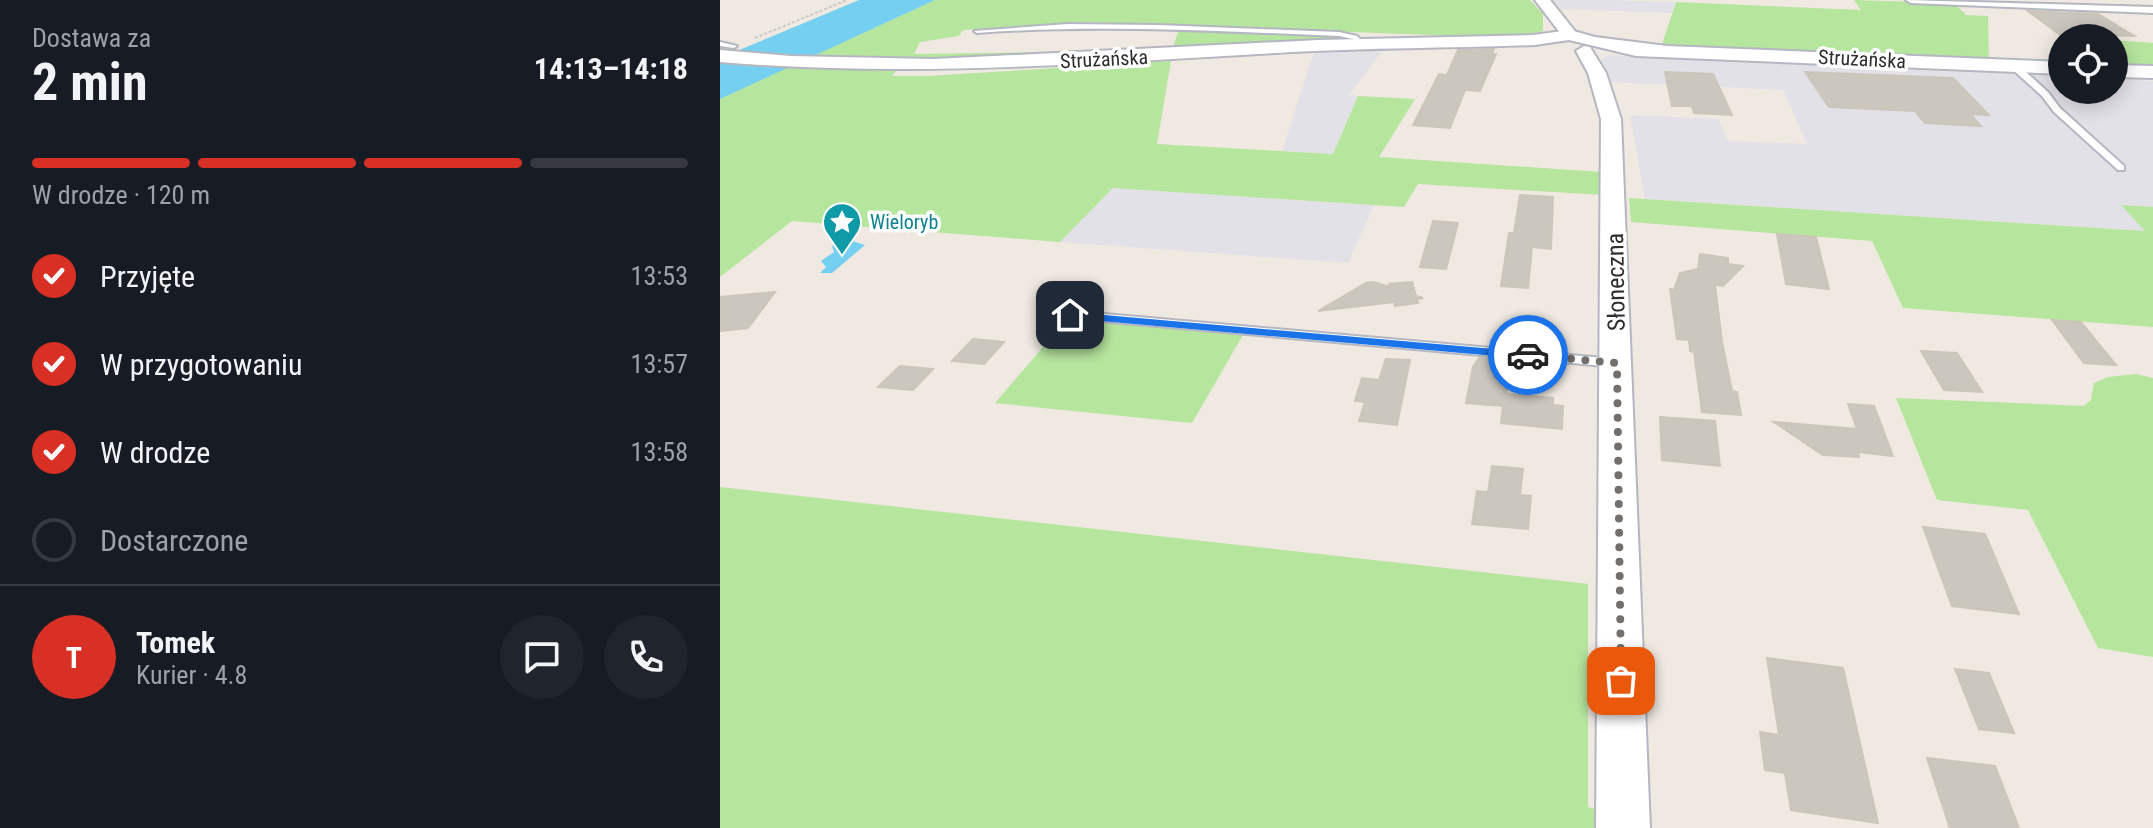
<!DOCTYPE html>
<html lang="pl">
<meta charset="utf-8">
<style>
:root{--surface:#171b24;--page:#20242c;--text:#f1f3f6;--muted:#9ea1a6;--line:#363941;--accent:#d93025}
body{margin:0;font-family:"Roboto Condensed",sans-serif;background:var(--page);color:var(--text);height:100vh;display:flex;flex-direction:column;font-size:30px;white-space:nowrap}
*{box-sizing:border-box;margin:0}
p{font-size:26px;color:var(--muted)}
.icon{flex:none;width:44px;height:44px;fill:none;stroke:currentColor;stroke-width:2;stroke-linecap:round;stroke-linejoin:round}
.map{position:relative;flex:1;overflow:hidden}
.panel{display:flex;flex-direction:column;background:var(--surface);width:720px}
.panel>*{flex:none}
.controls{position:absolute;left:1328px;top:24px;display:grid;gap:16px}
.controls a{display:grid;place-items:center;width:80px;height:80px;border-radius:50%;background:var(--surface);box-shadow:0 4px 20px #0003;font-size:40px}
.pin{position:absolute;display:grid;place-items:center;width:68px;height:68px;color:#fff;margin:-34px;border-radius:16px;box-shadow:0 4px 12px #0006}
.courier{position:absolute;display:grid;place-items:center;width:80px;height:80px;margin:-40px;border:6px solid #1a73e8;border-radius:50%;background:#fff;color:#222;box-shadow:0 2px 10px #0007}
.overview em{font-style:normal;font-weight:700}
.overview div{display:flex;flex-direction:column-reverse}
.overview{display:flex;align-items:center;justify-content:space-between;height:136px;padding:0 32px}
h1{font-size:52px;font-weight:700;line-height:60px}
.bar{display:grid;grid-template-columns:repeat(4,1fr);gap:12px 8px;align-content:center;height:96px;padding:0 32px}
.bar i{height:10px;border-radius:6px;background:var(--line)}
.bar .on{background:var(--accent)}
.bar p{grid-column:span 4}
.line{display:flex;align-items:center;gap:20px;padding:0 32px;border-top:2px solid var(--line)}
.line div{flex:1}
.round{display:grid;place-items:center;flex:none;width:84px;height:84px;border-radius:42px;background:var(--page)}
ol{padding:0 32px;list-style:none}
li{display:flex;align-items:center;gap:24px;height:88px}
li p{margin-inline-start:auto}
li .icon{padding:8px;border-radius:50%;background:var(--accent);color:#fff;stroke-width:4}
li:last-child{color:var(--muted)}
li i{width:44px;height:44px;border:4px solid var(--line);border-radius:50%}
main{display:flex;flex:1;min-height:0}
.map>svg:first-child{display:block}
.industrial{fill:#e3e1e8}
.green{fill:#b6e59e}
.water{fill:#75cff0}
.building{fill:#cbc7bf;stroke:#cbc5ba;stroke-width:2}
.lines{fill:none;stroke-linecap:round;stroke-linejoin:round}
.service-casing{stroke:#b4b7c1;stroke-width:4}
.minor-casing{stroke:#b4b7c1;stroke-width:4}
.tertiary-casing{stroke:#b4b7c1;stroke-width:4}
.secondary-casing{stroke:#b4b7c1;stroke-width:4}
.path{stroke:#c9c9c9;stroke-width:2;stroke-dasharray:3 2;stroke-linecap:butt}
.service{fill:#fff;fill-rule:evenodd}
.minor{fill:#fff;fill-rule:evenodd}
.tertiary{fill:#fff;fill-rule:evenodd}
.secondary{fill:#fff;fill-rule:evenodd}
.route{fill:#1a73e8}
.done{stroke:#726f6d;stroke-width:8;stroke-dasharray:0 14.4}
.labels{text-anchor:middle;stroke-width:7;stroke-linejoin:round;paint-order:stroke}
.far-street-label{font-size:20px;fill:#2e2e2e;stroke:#fff}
.far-culture-label{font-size:20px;fill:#0d838f;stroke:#fff;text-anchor:start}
.street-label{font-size:24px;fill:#2e2e2e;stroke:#fff}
</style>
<main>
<section class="panel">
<div class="overview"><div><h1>2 min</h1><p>Dostawa za</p></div><em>14:13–14:18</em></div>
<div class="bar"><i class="on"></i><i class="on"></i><i class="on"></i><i></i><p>W drodze · 120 m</p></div>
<ol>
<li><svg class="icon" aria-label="check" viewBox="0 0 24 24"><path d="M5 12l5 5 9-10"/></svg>Przyjęte<p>13:53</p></li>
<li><svg class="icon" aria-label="check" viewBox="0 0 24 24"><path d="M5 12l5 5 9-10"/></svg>W przygotowaniu<p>13:57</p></li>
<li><svg class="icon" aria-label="check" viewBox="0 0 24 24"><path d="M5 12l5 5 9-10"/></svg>W drodze<p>13:58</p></li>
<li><i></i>Dostarczone</li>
</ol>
<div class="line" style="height:144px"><b class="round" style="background:var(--accent);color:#fff">T</b><div><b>Tomek</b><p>Kurier · 4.8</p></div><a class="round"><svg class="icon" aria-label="chat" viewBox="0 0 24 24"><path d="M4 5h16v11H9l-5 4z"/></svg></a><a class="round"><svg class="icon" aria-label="phone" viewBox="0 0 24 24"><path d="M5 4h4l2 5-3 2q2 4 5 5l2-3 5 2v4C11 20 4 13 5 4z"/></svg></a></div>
</section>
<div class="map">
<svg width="1433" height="828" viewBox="0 0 1433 828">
<rect width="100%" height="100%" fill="#efe9e1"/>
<g class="industrial">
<polygon points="833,0 887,0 956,2 952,13 840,9"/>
<polygon points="664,48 629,95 638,96 613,154 562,151 594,52"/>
<polygon points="890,55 1342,76 1342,90 1394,90 1394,79 1433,81 1433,207 1402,205 1427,231 925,199 910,115 999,119 1007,141 1087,144 1063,90 889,82 881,58"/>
<polygon points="393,188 654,205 628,263 340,242"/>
</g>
<g class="green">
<polygon points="215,0 810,0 823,14 823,31 793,38 363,22 243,30 239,36 200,42 194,54 390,51 453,47 459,29 618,36 630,39 332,59 86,59"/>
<polygon points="1134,0 1234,3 1246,15 1268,16 1269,59 942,44 956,2 1141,10"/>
<polygon points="1394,40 1433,43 1433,66 1394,64"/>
<polygon points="451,61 437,144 613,154 638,96 695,99 659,157 882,172 884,195 698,184 684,207 393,188 340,242 72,221 0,277 0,99 69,67 177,70 172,76 207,76"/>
<polygon points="909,198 1425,231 1401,205 1433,207 1433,327 1183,308 1152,241 911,222"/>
<polygon points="347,319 523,335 472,423 275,403"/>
<polygon points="1416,374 1433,378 1433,657 1378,648 1308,510 1217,500 1176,398 1364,406 1371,400 1374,383 1388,377"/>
<polygon points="0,487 868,584 868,807 882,811 882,828 0,828"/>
</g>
<g class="water">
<polygon points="139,0 215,0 0,99 0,58"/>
<polygon points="126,239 145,245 112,273 100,273 106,267 101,261 114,252 112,246"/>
</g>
<g class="building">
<polygon points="1308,11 1378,14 1414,36 1339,34"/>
<polygon points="774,49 772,54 776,54 760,91 745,90 730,128 693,125 719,74 727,75 738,50"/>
<polygon points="945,72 993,74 1012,115 974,113 972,106 952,106"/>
<polygon points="1085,72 1233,78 1269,115 1250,114 1261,126 1205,123 1195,111 1109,107"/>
<polygon points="800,195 833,197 831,249 812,247 808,288 781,286 789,233 794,233"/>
<polygon points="713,221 738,223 726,269 700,267"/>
<polygon points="1057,234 1096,237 1109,289 1066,284"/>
<polygon points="980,254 1008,258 1008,264 1023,266 1003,286 995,285 1002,342 1012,391 1017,392 1021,415 982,412 974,352 970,351 969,340 957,339 950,289 954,290 960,273 978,269"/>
<polygon points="653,282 670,287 669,284 692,282 696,296 703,298 697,299 698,303 675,306 674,302 598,311 646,283"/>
<polygon points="55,292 28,328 0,331 0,297"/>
<polygon points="1332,320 1361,322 1396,365 1364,363"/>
<polygon points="253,339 284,342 264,364 232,361"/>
<polygon points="1201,351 1237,353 1262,392 1224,390"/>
<polygon points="759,358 791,361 786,394 833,398 833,405 843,406 842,429 781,423 783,406 746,403 753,367"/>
<polygon points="666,359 690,360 677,425 639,421 645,402 635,401 642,378 659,380"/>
<polygon points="180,366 213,369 193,390 158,387"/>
<polygon points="1128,404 1154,406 1173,456 1138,452 1139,457 1103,455 1054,422 1137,429"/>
<polygon points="940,417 995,421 1000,466 942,460"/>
<polygon points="772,466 803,469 800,495 811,496 808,529 752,524 757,491 768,492"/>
<polygon points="1203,527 1265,534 1299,614 1232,606"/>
<polygon points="1047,658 1123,668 1158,823 1071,810 1065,773 1045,770 1040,732 1059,735"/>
<polygon points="1235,669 1269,673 1294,733 1259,729"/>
<polygon points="1207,758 1275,766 1299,828 1230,828"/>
</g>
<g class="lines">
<g class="service-casing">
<g id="service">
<path d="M 348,24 L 438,25 L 619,32 L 637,36 L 644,43 L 639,44 L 633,39 L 619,36 C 498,31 378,24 257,33 L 254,31 Z"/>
<polygon points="0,42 17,46 14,48 0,46"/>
<polygon points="1291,64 1297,64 1328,92 1340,108 1404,166 1404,170 1398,170 1334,112 1322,96 1291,68"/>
<polygon points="350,311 896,359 902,363 896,367 346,318 344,315"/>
</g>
</g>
<g class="minor-casing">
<polygon id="minor" points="1186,0 1433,7 1433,13 1191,3"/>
</g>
<g class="tertiary-casing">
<g id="tertiary">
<polygon points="815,0 830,0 858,35 856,38 844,38"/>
<polygon points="864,46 870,47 886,73 901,119 930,828 876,828 881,119 868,73 856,51"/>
</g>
</g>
<g class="secondary-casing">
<g id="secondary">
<path d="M 850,30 L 875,37 L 947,46 L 1342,62 L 1342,74 L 916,56 L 849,40 L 815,45 C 734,48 653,48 572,52 C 380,63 191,78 0,62 L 0,50 L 71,56 L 213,59 L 599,40 L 813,35 Z"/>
<polygon points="1394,65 1433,66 1433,78 1394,77"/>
</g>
</g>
<polyline class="path" points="35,38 127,0"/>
<use href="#service" class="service"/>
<use href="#minor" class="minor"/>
<use href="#tertiary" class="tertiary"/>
<use href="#secondary" class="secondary"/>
</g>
<polygon class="route" points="350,312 808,352 814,355 808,359 346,318 346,313"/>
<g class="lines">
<polyline class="done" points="808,355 897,363 901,681"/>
</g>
<defs>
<g id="sight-pin" transform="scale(2)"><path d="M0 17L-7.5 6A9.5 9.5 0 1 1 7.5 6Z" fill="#0f9aa8" stroke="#fff"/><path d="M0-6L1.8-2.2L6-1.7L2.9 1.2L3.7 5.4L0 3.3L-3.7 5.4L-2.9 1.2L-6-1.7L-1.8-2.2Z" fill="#fff"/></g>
</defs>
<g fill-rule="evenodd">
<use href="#sight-pin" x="122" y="222"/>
</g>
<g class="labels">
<g class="far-street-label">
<text transform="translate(384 59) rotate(-3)" y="7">Strużańska</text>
<text transform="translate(1142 59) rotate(3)" y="7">Strużańska</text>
</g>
<g class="far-culture-label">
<text x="150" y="229">Wieloryb</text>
</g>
<g class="street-label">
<text transform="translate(896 282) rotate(-91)" y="8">Słoneczna</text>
</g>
</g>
</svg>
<div class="controls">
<a><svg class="icon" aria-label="locate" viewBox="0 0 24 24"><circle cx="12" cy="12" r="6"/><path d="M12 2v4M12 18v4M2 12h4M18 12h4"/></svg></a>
</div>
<div class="pin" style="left:901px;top:681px;background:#ea580c"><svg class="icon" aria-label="bag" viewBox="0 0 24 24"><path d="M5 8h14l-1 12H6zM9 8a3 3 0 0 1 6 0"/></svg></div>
<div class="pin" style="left:350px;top:315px;background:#1f2937"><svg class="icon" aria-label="home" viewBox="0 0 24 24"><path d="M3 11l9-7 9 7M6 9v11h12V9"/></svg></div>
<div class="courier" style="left:808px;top:355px"><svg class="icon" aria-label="car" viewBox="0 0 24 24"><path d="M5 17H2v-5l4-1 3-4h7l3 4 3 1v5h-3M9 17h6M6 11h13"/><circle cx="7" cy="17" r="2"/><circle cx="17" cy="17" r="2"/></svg></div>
</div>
</main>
